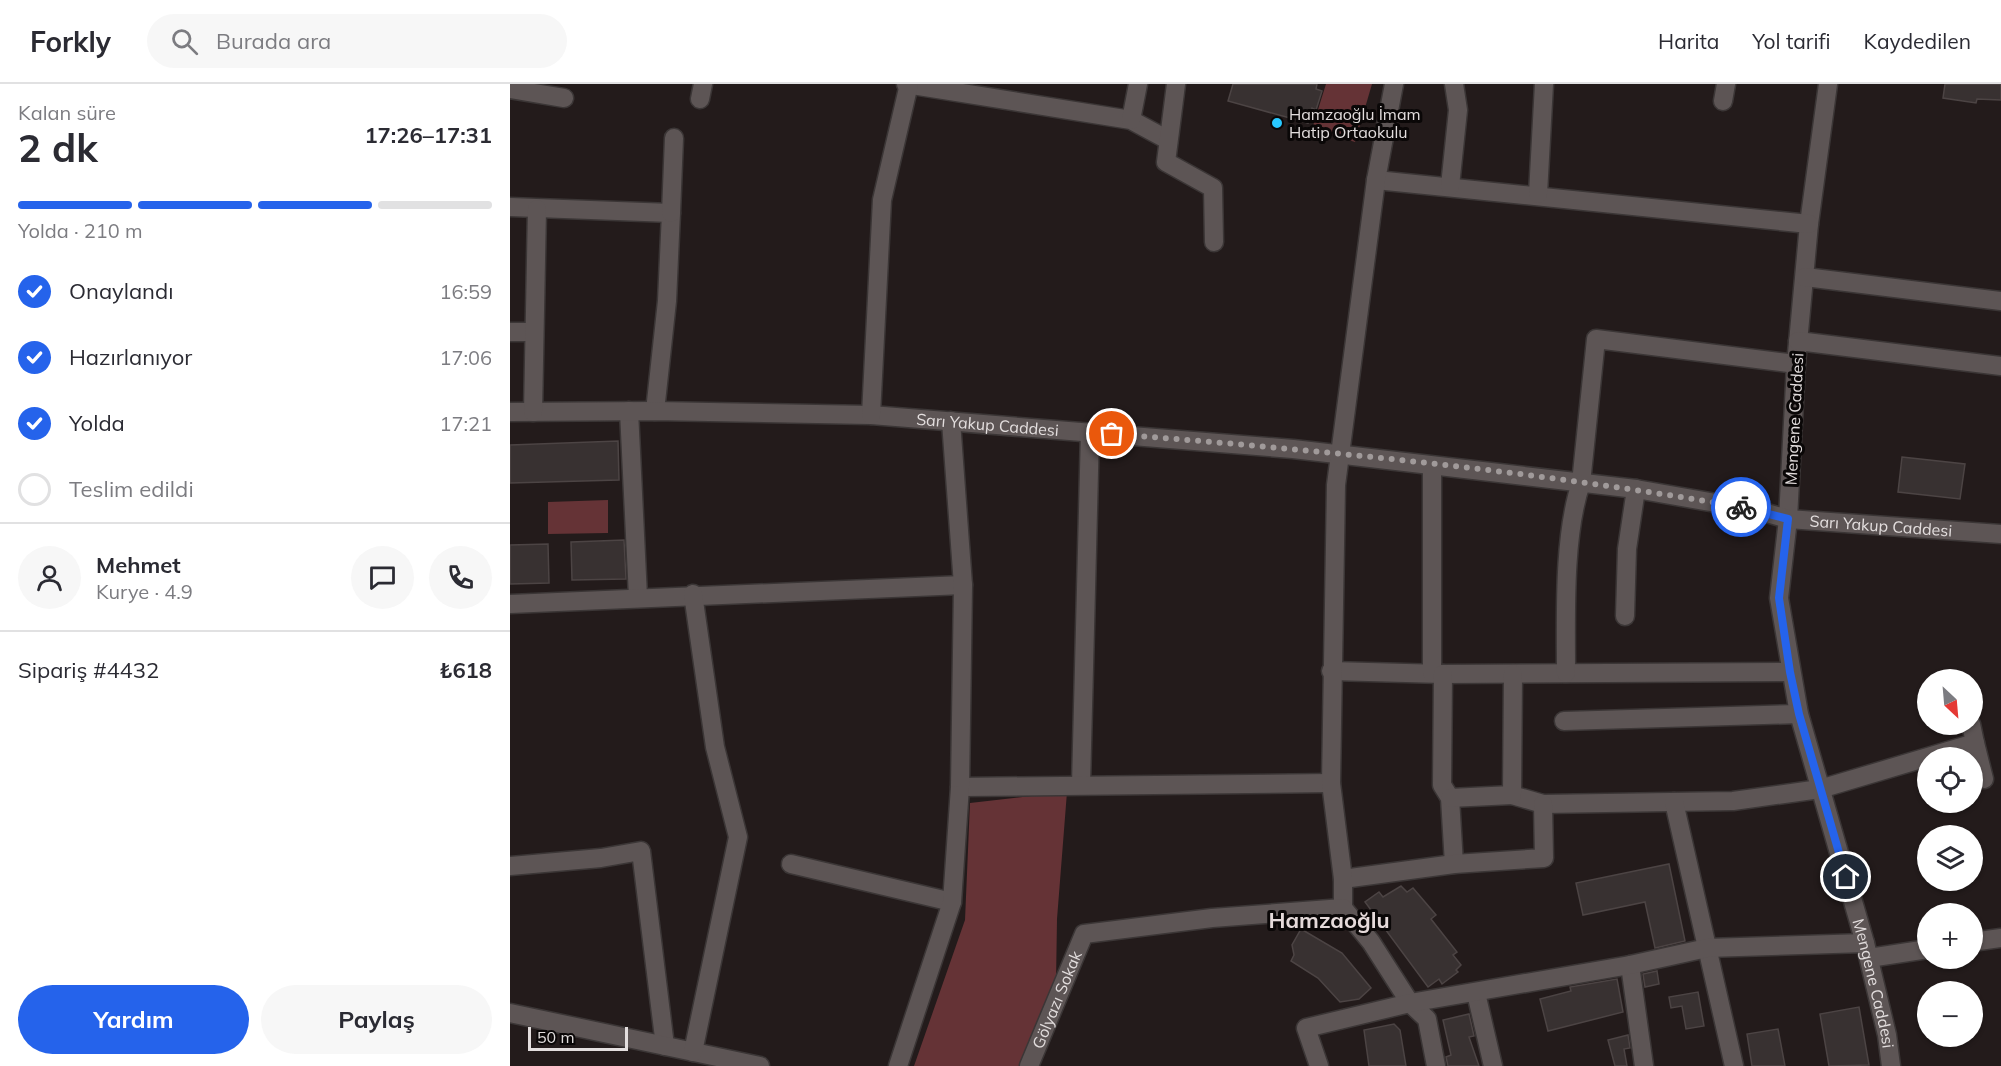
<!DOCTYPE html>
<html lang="tr">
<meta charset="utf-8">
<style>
:root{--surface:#fff;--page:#f7f7f7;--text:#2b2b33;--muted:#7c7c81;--line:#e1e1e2;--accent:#2563eb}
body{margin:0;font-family:Mulish,sans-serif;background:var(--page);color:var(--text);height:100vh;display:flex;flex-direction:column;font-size:22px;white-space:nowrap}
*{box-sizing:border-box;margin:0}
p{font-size:20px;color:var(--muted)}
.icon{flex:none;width:33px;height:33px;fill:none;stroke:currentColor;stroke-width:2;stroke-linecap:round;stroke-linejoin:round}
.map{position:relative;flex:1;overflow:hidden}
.sheet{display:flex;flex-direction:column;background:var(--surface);width:510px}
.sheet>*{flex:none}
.needle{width:39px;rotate:154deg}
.tools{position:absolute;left:1407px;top:585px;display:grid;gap:12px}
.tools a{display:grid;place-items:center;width:66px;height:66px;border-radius:50%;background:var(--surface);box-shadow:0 2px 4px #0004;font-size:30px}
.scale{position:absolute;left:18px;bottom:15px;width:100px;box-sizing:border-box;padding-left:6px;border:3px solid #e3dede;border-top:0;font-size:16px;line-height:21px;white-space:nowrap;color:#e3dede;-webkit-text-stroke:4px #0a0707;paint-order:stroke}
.pin{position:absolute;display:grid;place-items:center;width:51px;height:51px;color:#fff;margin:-26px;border:3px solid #fff;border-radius:50%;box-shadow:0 2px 6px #0007}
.courier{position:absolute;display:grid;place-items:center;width:60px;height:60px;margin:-30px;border:4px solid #2563eb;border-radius:50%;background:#fff;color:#222;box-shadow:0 2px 8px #0007}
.headline em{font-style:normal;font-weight:700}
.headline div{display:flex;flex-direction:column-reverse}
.headline{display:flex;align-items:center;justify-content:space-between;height:102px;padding:0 18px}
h1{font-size:39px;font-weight:700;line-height:45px}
.bar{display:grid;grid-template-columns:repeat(4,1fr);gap:9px 6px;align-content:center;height:72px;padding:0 18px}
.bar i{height:8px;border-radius:4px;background:var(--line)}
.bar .selected{background:var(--accent)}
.bar p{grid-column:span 4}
.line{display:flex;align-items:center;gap:15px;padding:0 18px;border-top:2px solid var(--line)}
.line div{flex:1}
.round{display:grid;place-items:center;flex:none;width:63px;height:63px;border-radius:32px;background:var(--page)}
ol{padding:0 18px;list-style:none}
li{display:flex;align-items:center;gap:18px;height:66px}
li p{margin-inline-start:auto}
li .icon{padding:6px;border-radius:50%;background:var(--accent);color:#fff;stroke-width:4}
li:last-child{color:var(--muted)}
li i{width:33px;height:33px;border:3px solid var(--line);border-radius:50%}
.button{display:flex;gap:12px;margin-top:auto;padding:12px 18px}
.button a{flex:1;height:69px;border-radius:36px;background:var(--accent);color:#fff;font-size:24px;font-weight:700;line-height:69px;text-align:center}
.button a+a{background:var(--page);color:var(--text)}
header{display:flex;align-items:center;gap:36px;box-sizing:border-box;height:84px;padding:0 30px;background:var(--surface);border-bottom:2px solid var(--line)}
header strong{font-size:28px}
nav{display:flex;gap:33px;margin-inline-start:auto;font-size:21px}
.search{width:420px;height:54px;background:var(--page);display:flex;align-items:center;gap:15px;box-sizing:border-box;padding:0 21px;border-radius:33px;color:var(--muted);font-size:22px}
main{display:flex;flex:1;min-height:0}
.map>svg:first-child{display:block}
.green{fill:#653336}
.building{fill:#383131;stroke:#4c4444;stroke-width:1.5}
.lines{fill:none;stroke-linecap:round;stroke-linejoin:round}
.minor-casing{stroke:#3b3636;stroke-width:21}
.minor{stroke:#5d5555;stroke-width:18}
.done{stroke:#a09a9a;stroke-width:6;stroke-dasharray:0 10.8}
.route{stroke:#2563eb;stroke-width:8}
.poi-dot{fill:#28c8ff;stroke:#0a0707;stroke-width:2}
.labels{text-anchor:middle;stroke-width:6;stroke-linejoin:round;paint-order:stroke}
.poi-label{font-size:16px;fill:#e3dede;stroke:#0a0707;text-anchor:start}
.street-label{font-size:16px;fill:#e3dede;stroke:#0a0707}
.district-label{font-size:22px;font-weight:bold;fill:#e5dada;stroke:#0a0707}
</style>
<header>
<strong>Forkly</strong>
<div class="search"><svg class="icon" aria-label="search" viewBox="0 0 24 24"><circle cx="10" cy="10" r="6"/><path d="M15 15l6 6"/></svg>Burada ara</div>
<nav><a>Harita</a><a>Yol tarifi</a><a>Kaydedilen</a></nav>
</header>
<main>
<section class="sheet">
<div class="headline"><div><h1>2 dk</h1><p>Kalan süre</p></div><em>17:26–17:31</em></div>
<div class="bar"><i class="selected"></i><i class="selected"></i><i class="selected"></i><i></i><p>Yolda · 210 m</p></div>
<ol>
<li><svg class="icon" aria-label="check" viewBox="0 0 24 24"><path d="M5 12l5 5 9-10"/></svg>Onaylandı<p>16:59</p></li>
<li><svg class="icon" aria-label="check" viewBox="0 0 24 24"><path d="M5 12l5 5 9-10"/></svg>Hazırlanıyor<p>17:06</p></li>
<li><svg class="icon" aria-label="check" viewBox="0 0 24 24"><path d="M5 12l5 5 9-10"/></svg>Yolda<p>17:21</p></li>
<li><i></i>Teslim edildi</li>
</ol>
<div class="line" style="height:108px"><a class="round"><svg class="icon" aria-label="person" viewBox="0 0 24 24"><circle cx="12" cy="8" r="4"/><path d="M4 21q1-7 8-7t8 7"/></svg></a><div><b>Mehmet</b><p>Kurye · 4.9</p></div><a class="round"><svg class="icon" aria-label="chat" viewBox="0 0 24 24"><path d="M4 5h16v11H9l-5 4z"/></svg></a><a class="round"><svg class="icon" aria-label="phone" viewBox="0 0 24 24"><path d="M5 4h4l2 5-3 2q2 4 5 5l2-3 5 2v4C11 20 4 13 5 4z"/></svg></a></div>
<div class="line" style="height:78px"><div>Sipariş #4432</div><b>₺618</b></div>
<div class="button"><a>Yardım</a><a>Paylaş</a></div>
</section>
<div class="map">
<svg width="1491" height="982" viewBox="0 0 1491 982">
<rect width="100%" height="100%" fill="#231b1b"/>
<g class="green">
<polygon points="816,0 862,0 845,58 802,45"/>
<polygon points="98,416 98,449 38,450 38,418"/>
<polygon points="557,708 547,835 546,898 509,982 404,982 455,836 460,719"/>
</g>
<g class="building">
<polygon points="723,0 807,0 806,5 812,7 806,26 802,24 798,39 718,17"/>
<polygon points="1435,0 1491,0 1491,16 1467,15 1466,19 1433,14"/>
<polygon points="108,357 109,396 0,399 0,361"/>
<polygon points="1392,373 1455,380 1450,415 1388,408"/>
<polygon points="114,456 116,495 62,496 61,458"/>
<polygon points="38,460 39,499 0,500 0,461"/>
<polygon points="1159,780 1175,857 1145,864 1135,818 1073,831 1066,799"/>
<polygon points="891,802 897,808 903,804 926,831 921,835 947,868 943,871 951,881 946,886 948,888 932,900 929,895 918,903 855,818 869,808 873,813"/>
<polygon points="791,845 832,869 861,904 849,915 830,918 808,894 781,877 784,871 782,861"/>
<polygon points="1147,887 1149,900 1135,903 1133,890"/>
<polygon points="1107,895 1113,928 1038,947 1030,915 1061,907 1060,903"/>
<polygon points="1188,908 1194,942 1176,945 1172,922 1161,924 1159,913"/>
<polygon points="1349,923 1359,981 1319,982 1310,930"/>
<polygon points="959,930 964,952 959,953 969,982 938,982 936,973 941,971 933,936"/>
<polygon points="884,940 890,946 896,982 859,982 854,946"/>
<polygon points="1268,945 1275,982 1242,982 1237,950"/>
<polygon points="1118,951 1120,964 1114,965 1117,982 1105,982 1098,956"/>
</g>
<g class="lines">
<g class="minor-casing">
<g id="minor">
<polyline points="396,0 621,36 658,56"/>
<polyline points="666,0 656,78 703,104 704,158"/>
<path id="s1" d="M 1318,0 L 1299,140 L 1286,280 L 1278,435 L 1269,514 L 1289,630 L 1355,859 L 1377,951 L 1381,982"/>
<polyline points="0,5 54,14"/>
<polyline points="190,15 193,0"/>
<polyline points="1213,17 1216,0"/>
<polyline points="621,36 628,0"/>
<polyline points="866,96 1299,140"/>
<polyline points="940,102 948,26 944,0"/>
<polyline points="1028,110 1034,0"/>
<polyline points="0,123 161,129 157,217 145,327"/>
<polyline points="161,129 164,54"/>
<polyline points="1295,193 1491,217"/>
<polyline points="0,248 24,248"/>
<polyline points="1288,257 1491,282"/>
<polyline points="119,327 128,513"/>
<path id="s2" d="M 0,328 L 145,327 L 361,331 L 783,365 L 1126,405 L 1246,426 L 1278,435 L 1491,450"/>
<polyline points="23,328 27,125"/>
<polyline points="361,331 372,116 399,0"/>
<polyline points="0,520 453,501"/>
<polyline points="1115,532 1117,465 1126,405"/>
<polyline points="821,587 933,590 1280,588"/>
<polyline points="922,589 922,382"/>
<path d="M 1056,589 C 1056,533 1053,452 1071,399 L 1086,255 L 1286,280"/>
<polyline points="933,590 932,701 940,714 944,780"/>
<polyline points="1054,637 1289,630"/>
<polyline points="1465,659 1474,695"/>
<polyline points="571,701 580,348"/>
<polyline points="450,703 821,699"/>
<polyline points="1002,711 1033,720 1223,717 1310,705 1465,659 1461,640"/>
<polyline points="940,714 1002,711 1003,590"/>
<polyline points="1164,718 1224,982"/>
<polyline points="281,780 442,818"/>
<polyline points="0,782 91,774 131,767 155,962"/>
<polyline points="833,795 944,780 1034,774 1033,720"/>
<polyline points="833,824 833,795 821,699 826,401 866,96 884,0"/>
<polyline points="1462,858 1491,854"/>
<polyline points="1359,874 1418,865"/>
<polyline points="1120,881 1134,982"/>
<polyline points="966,909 983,982"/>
<polyline points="0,929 250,982"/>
<polyline points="183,968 228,753 205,663 183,510"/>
<polyline points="388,982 442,818 450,703 453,501 441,337"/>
<path id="s3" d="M 519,982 L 574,850 L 702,834 L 833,824 L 861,858 L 900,919 L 917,935 L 926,982"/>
<polyline points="809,982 796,944 900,919 1120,881 1197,864 1355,859"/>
</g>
</g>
<use href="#minor" class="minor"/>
</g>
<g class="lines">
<path class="done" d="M 602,350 C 812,366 1023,387 1231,423"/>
<polyline class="route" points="1231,423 1278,435 1269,514 1280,588 1289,630 1336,793"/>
</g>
<circle class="poi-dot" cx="767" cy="39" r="6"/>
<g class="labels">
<g class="poi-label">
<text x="779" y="36">Hamzaoğlu İmam<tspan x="779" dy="18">Hatip Ortaokulu</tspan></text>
</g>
<g class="street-label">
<text transform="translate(1284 335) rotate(-87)" y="6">Mengene Caddesi</text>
<text dy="6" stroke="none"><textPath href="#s2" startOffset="478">Sarı Yakup Caddesi</textPath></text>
<text dy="6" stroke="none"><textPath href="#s2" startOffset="1378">Sarı Yakup Caddesi</textPath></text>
<text dy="6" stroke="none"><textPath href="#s1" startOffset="914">Mengene Caddesi</textPath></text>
<text dy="6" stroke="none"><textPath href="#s3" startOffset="72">Gölyazı Sokak</textPath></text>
</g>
<g class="district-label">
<text x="819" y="844">Hamzaoğlu</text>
</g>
</g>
</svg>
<div class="tools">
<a><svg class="needle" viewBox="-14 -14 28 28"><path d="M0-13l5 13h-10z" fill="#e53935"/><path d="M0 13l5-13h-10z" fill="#7c7c81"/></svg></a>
<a><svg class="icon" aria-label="locate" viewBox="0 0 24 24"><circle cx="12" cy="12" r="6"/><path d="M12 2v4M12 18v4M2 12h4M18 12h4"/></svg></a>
<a><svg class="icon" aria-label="layers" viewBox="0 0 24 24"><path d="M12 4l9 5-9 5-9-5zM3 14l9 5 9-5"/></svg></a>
<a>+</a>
<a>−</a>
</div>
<div class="scale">50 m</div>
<div class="pin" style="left:602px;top:350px;background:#ea580c"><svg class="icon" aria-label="bag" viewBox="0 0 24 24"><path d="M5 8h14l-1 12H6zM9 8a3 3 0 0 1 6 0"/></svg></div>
<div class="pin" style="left:1336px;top:793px;background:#1f2937"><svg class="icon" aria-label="home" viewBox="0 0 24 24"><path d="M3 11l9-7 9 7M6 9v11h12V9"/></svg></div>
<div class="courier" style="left:1231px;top:423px"><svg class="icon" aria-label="bike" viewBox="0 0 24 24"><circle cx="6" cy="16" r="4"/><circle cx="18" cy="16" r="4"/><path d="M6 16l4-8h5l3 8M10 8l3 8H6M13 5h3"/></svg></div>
</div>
</main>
